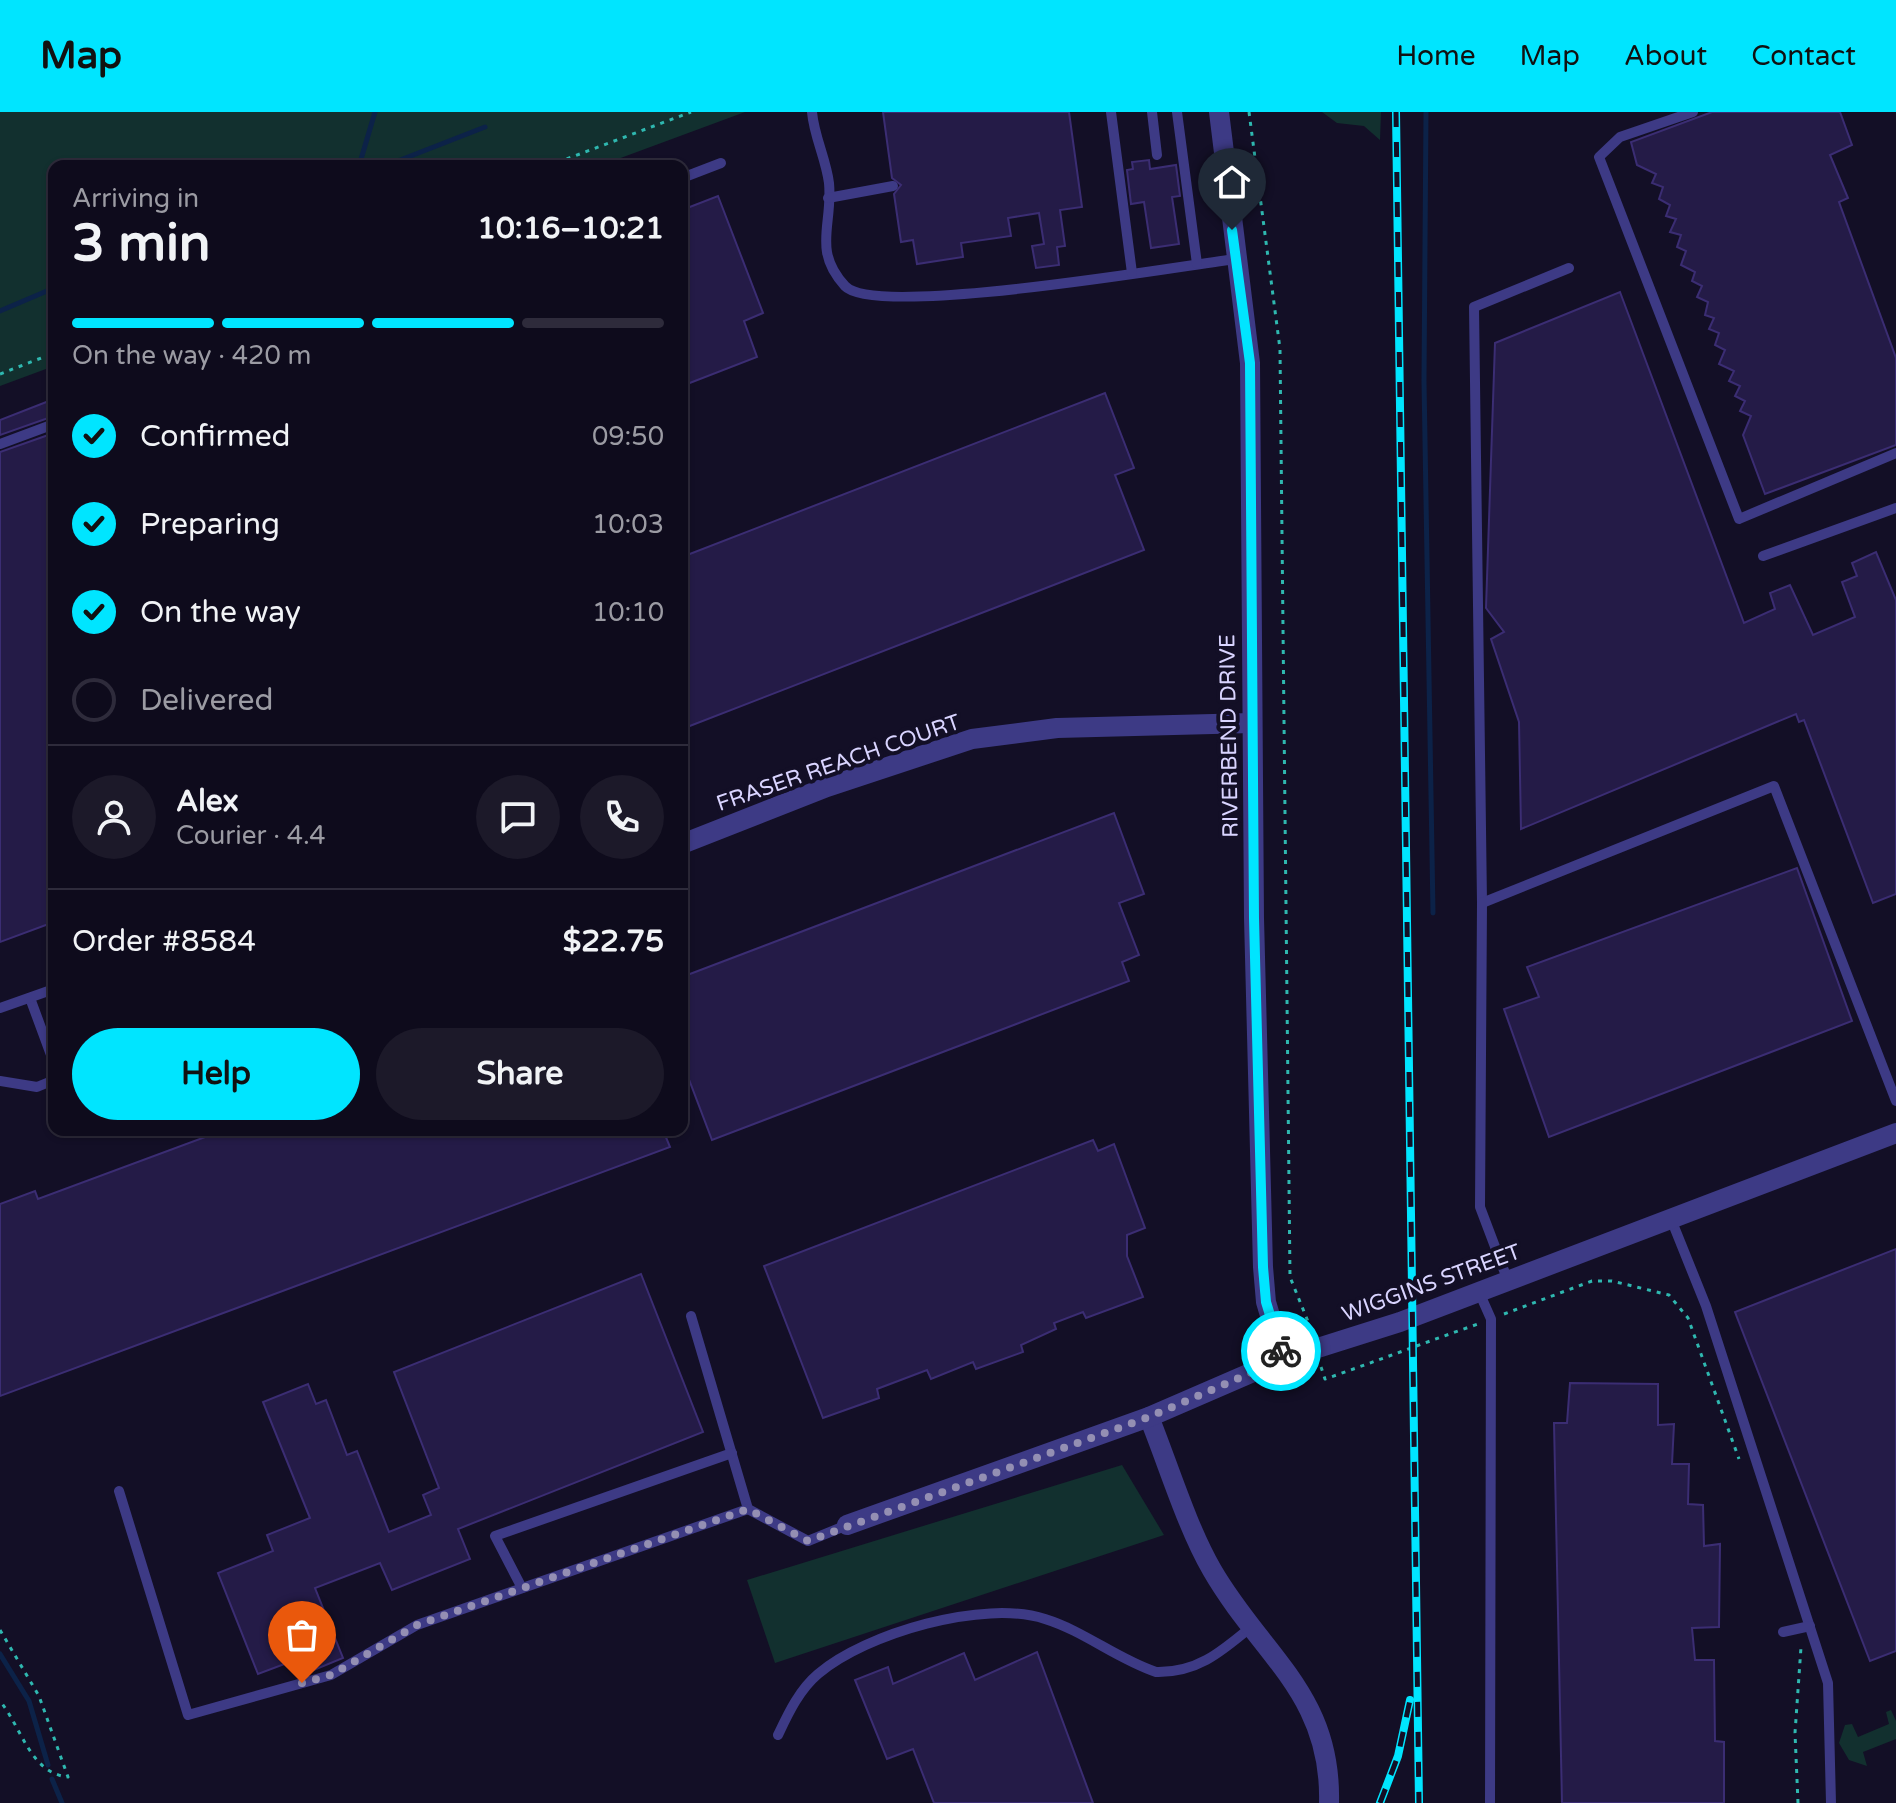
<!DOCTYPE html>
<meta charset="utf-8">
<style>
:root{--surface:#0e0b1c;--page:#1c1929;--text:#f1f3f6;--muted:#9b9ba3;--line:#2e2b3b;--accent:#00e5ff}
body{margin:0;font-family:"Varela Round",sans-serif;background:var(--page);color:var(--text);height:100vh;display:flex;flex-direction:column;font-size:30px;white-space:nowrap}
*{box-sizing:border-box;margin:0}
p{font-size:26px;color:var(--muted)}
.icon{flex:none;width:44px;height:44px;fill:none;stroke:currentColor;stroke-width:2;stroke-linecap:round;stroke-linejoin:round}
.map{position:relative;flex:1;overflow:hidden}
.details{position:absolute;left:48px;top:48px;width:640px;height:976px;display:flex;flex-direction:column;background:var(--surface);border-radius:16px;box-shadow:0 2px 6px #0004,0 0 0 2px var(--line)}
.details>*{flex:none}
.pin{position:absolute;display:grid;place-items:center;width:68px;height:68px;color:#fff;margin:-82px -34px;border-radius:50% 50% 50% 0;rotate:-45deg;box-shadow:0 0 8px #0007}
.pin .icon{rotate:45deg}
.courier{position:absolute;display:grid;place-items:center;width:80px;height:80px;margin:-40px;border:6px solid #00e5ff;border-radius:50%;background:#fff;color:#222;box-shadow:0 2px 10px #0007}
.overview em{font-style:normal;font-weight:700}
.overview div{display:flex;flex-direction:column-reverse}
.overview{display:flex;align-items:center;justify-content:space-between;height:136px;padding:0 24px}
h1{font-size:52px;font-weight:700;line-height:60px}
.bar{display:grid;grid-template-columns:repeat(4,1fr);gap:12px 8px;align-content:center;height:96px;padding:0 24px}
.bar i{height:10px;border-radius:6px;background:var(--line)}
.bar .on{background:var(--accent)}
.bar p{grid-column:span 4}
.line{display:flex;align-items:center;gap:20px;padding:0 24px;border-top:2px solid var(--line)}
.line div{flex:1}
.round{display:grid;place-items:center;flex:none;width:84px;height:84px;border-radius:42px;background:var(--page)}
ol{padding:0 24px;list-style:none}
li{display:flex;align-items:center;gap:24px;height:88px}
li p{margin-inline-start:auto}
li .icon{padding:8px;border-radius:50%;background:var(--accent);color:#111;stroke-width:4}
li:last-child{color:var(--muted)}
li i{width:44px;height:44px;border:4px solid var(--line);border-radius:50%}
.button{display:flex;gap:16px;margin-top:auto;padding:16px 24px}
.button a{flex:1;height:92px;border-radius:48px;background:var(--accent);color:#111;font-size:32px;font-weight:700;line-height:92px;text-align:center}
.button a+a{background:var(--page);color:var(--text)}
header{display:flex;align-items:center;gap:48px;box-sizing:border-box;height:112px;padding:0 40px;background:var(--accent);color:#111}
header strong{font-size:38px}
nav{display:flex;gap:44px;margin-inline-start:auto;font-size:28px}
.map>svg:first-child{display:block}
.green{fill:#12302f}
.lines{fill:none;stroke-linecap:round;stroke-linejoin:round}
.stream{stroke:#0c2248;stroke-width:5}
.building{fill:#241b47;stroke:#3b2d73;stroke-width:2}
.path{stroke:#2fb8b0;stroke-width:3;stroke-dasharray:4 6;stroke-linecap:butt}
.lane{stroke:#3d3a85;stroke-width:10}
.street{stroke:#3d3a85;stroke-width:20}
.rail-casing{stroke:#00e5ff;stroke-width:8}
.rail{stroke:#130f26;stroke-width:5;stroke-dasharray:15;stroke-linecap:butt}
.done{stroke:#948fb3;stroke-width:8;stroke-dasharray:0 14.4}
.route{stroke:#00e5ff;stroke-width:10}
.labels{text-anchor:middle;stroke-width:8;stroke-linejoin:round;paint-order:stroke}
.street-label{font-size:22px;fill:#d9d4ff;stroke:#130f26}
</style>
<header>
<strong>Map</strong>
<nav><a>Home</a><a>Map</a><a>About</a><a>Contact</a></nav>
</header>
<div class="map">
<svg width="1896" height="1691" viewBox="0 0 1896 1691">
<rect width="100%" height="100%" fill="#130f26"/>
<g class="green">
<polygon points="0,0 745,0 599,54 54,54 54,254 0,274"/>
<polygon points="1322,0 1381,0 1380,28 1364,14 1337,11"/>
<polygon points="1122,1353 1164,1423 775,1551 747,1468"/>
<polygon points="1891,1598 1896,1609 1896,1627 1863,1640 1867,1654 1849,1648 1839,1631 1845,1613 1852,1612 1858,1625 1889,1612 1886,1600"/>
</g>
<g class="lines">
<g class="stream">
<polyline points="1426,0 1424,269 1433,801"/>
<polyline points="359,54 375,0"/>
<polyline points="385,54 485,15"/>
<polyline points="0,199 54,176"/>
<polyline points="0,1542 29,1589 48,1653"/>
<polyline points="52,1667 62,1691"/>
</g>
</g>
<g class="building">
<polygon points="883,0 1069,0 1082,95 1060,98 1065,134 1057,135 1059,153 1036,156 1032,134 1044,132 1039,101 1008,106 1011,124 961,131 963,145 917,152 913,128 901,130 894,82 901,73 892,66"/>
<polygon points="1712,0 1840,0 1852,33 1830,43 1848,86 1839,90 1896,246 1896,333 1765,382 1743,323 1751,304 1740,299 1745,289 1735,284 1740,274 1729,269 1734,259 1719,252 1725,238 1715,233 1719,221 1709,217 1714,206 1705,203 1708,190 1697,185 1702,174 1692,169 1695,160 1681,153 1686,139 1677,135 1681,123 1670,120 1676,107 1666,104 1670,93 1659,87 1663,75 1652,71 1656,62 1637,53 1631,30"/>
<polygon points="1149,48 1150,57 1176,53 1180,84 1172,85 1179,132 1151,136 1144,90 1131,92 1127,58 1133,57 1132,50"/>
<polygon points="718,84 763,201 744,209 757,245 682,274 682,98"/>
<polygon points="1620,180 1744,511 1775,497 1770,481 1790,473 1813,523 1855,505 1842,470 1857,464 1852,451 1876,440 1896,488 1896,782 1873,791 1804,608 1799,610 1796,602 1521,717 1519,610 1491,527 1504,520 1486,496 1495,231"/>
<polygon points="1105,281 1134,356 1115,363 1144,438 682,617 682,445"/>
<polygon points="54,287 54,304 0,323 0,308"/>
<polygon points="54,321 54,810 0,830 0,340"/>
<polygon points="1114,701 1144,782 1119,791 1139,843 1122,850 1129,869 712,1028 682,949 682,865"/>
<polygon points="1797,756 1852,909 1549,1025 1504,897 1539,885 1527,855"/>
<polygon points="224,1018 663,1018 670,1035 0,1284 0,1092 35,1079 38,1087"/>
<polygon points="1093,1028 1098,1039 1114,1032 1145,1116 1127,1123 1127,1144 1143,1185 1086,1206 1083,1200 1054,1211 1056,1217 1021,1233 1023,1240 976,1257 973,1250 931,1267 927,1258 877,1277 879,1286 823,1306 764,1154"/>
<polygon points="1896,1137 1896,1539 1870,1549 1735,1200"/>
<polygon points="641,1162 703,1320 458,1417 470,1447 392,1478 380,1451 315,1476 343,1546 309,1560 303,1545 258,1562 218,1461 273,1439 267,1423 310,1406 263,1290 308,1272 316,1292 326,1288 347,1343 357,1339 389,1420 431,1403 423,1383 439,1376 394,1260"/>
<polygon points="1570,1271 1658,1272 1658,1313 1674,1312 1672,1352 1689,1352 1688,1392 1703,1393 1704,1434 1720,1432 1719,1515 1692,1516 1695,1548 1714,1548 1715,1629 1724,1630 1724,1691 1562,1691 1554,1311 1567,1311"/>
<polygon points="1037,1540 1093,1691 934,1691 913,1637 887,1647 855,1568 888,1555 893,1572 964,1541 975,1568"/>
</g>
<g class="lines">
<g class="path">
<polyline points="1249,0 1280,237 1290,1165 1309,1212 1306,1218"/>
<polyline points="548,54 691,0"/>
<polyline points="0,262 54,241"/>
<polyline points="1426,1178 1430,1170"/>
<polyline points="1352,1194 1368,1199"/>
<polyline points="1504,1202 1592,1169 1612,1169 1669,1183 1688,1206 1739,1347"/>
<path d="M 1321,1255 L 1325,1267 C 1377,1249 1426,1230 1478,1212"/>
<path d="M 0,1518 L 39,1584 L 68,1665 C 30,1661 22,1616 0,1589"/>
<polyline points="1798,1691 1795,1621 1801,1535"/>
</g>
<g class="lane">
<path d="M 812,0 C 814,24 826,47 829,71 C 833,113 812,138 845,174 C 875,207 1179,154 1236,147"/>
<polyline points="1111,0 1132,161"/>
<polyline points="1152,0 1157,43"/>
<polyline points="1177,0 1197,152"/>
<polyline points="1693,0 1620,25 1599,45 1739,407 1896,341"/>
<polyline points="682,66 721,51"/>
<polyline points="828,86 893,74"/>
<polyline points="0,332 54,312"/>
<polyline points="1763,444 1896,396"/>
<polyline points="1482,791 1474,195 1569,156"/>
<polyline points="30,886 54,951"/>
<polyline points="0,896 54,877"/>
<polyline points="0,969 37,975 54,968"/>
<polyline points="1671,1107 1706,1194 1828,1571 1831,1691"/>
<polyline points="1508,1169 1480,1095 1482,791 1774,674 1896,989"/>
<polyline points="1479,1180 1491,1207 1490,1691"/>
<polyline points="691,1204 748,1397 808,1429 847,1413"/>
<polyline points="119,1379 188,1603 331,1563 417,1513 748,1397"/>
<polyline points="522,1476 495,1424 732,1341"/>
<polyline points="1783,1520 1810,1514"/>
<path d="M 778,1623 C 788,1602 799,1578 818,1562 C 866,1521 984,1487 1045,1507 C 1084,1519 1117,1547 1156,1560 C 1197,1561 1221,1540 1251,1515"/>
</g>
<g class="street">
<polyline points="1219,0 1250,251 1254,806 1263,1155 1266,1190 1283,1247"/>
<polyline points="682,732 827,675 972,627 1057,616 1252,611"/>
<path d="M 1149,1305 C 1168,1352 1187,1415 1212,1458 C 1261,1543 1332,1582 1329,1691"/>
<polyline points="847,1413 1149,1305 1283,1247 1400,1210 1896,1021"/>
</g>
<g class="rail-casing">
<g id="rail">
<polyline points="1396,0 1419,1691"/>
<polyline points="1380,1691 1398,1644 1410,1588"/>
</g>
</g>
<use href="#rail" class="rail"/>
</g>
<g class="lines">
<polyline class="done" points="302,1571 331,1563 417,1513 748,1397 808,1429 1149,1305 1283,1247 1281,1239"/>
<polyline class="route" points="1232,118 1250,251 1254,806 1263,1155 1266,1190 1281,1239"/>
</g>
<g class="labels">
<g class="street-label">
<text transform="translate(1228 624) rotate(-91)" y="8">RIVERBEND DRIVE</text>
<text transform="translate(838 650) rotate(-19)" y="8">FRASER REACH COURT</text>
<text transform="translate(1431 1170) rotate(-20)" y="8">WIGGINS STREET</text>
</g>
</g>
</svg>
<div class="pin" style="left:302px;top:1571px;background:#ea580c"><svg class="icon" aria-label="bag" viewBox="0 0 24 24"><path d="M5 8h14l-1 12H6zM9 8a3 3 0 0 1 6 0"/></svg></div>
<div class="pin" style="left:1232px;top:118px;background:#1f2937"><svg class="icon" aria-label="home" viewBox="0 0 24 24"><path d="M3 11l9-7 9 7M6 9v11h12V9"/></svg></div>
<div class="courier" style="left:1281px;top:1239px"><svg class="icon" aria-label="bike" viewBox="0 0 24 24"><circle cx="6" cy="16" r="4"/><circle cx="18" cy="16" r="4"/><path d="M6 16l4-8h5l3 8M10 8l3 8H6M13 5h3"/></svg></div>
<section class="details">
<div class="overview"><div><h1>3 min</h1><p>Arriving in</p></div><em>10:16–10:21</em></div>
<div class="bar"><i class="on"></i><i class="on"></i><i class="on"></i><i></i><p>On the way · 420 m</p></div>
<ol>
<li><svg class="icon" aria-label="check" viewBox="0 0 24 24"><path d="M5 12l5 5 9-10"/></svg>Confirmed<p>09:50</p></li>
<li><svg class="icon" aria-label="check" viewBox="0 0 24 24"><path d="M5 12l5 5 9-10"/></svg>Preparing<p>10:03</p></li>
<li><svg class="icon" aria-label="check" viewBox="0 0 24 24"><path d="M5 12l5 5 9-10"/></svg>On the way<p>10:10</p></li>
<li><i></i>Delivered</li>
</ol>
<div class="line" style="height:144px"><a class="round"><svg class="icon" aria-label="person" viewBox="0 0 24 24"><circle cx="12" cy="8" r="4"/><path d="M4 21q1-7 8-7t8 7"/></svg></a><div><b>Alex</b><p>Courier · 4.4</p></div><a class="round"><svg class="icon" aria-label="chat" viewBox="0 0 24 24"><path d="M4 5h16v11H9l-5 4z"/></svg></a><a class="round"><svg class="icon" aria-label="phone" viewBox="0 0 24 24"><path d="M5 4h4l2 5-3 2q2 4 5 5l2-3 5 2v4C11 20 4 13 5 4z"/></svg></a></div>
<div class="line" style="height:104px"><div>Order #8584</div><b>$22.75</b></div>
<div class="button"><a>Help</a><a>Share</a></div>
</section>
</div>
